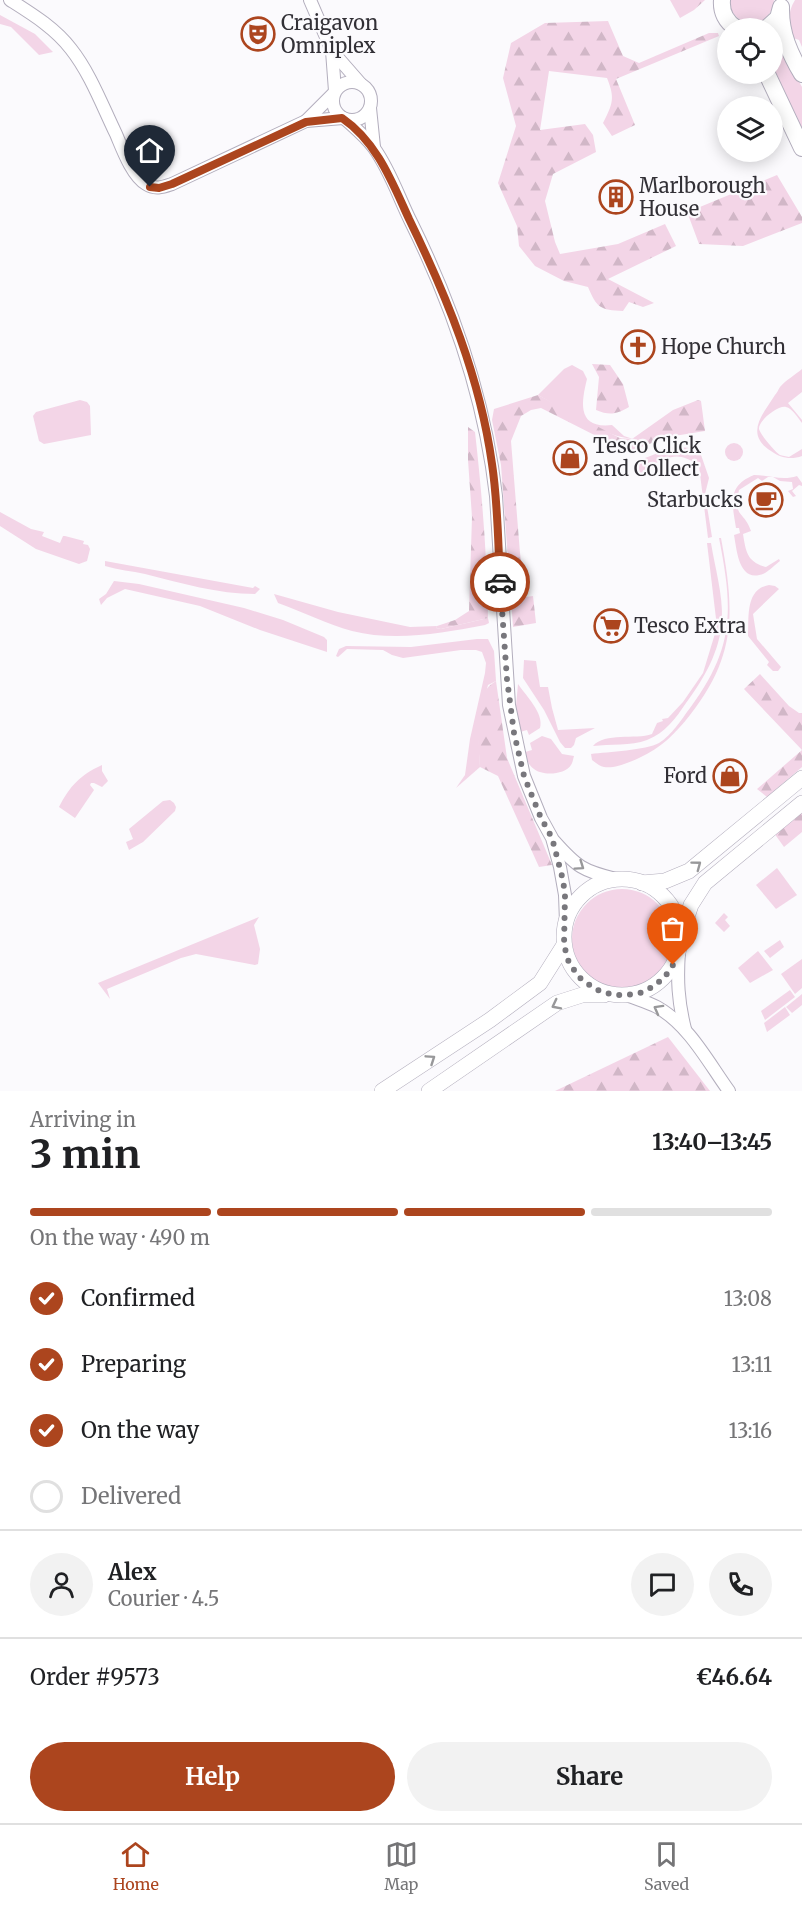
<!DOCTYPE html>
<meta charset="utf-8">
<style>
:root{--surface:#fff;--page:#f2f2f2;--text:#202124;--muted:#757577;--line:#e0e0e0;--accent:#ac451e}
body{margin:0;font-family:Merriweather,serif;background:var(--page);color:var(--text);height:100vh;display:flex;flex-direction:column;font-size:22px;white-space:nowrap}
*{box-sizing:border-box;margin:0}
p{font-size:20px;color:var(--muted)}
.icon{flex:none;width:33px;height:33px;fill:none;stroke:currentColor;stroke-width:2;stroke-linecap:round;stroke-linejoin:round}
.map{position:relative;height:1091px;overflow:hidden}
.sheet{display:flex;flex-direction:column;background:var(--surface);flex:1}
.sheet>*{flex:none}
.tools{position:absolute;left:717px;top:18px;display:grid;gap:12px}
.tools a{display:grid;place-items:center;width:66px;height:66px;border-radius:50%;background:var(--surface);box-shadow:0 3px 15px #0003;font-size:30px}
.pin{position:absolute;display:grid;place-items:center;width:51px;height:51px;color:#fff;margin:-62px -26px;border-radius:50% 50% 50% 0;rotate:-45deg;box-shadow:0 0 6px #0007}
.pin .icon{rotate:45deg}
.courier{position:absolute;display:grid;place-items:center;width:60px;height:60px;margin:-30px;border:4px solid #ac451e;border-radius:50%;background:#fff;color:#222;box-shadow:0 2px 8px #0007}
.headline em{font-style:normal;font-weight:700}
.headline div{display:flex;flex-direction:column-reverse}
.headline{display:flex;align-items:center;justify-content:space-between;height:102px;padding:0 30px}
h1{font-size:39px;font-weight:700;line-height:45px}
.bar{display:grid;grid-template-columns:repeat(4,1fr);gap:9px 6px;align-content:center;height:72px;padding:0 30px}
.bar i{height:8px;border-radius:4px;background:var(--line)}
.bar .current{background:var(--accent)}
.bar p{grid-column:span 4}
.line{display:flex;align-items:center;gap:15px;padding:0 30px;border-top:2px solid var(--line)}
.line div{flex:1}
.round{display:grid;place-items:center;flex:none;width:63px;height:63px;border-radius:32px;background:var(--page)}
ol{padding:0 30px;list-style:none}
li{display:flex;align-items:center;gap:18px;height:66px}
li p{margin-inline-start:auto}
li .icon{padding:6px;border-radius:50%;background:var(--accent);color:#fff;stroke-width:4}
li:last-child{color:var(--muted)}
li i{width:33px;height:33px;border:3px solid var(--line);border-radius:50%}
.primary-button{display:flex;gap:12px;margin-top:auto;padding:12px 30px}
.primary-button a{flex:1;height:69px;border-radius:36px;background:var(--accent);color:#fff;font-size:24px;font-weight:700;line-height:69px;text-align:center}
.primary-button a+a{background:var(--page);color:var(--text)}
.tabs{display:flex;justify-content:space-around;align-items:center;height:84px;border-top:2px solid var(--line);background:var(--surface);font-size:16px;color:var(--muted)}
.tabs a{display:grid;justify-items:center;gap:3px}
.tabs .current{color:var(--accent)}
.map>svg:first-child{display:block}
.grass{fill:#f3d5e7}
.forest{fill:url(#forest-firs)}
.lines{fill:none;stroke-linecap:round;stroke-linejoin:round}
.tertiary-casing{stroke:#b3aebd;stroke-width:14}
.primary-casing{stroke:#b3aebd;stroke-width:16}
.trunk-casing{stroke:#b3aebd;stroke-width:18}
.tertiary{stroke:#fff;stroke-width:12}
.primary{stroke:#fff;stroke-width:15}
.trunk{stroke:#fff;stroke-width:16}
.oneway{stroke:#98989a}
.done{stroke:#78777c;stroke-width:6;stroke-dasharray:0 10.8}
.route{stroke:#ac451e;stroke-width:8}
.labels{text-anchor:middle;stroke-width:4.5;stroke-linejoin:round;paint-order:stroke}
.poi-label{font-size:20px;fill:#323036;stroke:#fbfafd;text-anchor:start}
</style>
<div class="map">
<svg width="802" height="1091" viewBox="0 0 802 1091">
<defs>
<pattern id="forest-firs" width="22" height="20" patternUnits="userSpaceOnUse" patternTransform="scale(1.5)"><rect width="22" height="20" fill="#f3d5e7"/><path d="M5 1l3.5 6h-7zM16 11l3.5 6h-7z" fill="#d1b7c7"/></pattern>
</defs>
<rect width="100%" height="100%" fill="#fbfafd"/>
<g class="grass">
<path d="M 728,0 L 774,0 C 771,30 734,32 728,0 Z"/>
<path d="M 795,0 L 802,0 L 802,47 L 799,40 L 793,38 C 788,25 787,13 795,0 Z"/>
<polygon points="0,15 35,34 53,52 39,55 11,27 0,24"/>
<polygon points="774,30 788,62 802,87 802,133 773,73"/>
<path d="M 572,365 L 583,371 L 587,379 C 581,403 577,429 612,425 L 624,436 L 633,439 C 604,437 563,409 538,395 L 564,369 Z"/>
<path d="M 802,369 L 802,392 L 788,403 L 802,420 L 802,423 C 798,418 792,408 786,407 C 778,405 758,421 759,429 C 760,434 775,452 780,455 C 782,456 786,456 789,457 L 802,449 L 802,456 C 791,460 780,458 771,451 C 744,434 763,414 775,395 C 777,393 778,390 780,387 C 786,380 795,375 802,369 Z"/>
<polygon points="80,400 87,402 90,406 91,435 44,444 39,441 33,416 36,412"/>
<circle cx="734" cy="452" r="9"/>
<path d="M 673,447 L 693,448 L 700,452 L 709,478 L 705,494 L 712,537 L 708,538 L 699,466 C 677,449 668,458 645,468 L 648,474 L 642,475 L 637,472 L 636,465 L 640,460 Z"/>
<path d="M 754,475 C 769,475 782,481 797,476 L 802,483 L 802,486 L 799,485 L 792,491 L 796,496 L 793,497 L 788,491 L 793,489 L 792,482 L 780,481 L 773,477 L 768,477 L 762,481 L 758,478 L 739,490 C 733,519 744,510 751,531 L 743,534 C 746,552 747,562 766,567 L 779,559 L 780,561 C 776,564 770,570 765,573 C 739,585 737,551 734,535 L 740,533 L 739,528 L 736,528 C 732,503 727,486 754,475 Z"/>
<polygon points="0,512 31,529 44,532 42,536 60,543 63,536 65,536 84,541 83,544 88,545 90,549 87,561 79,564 36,549 0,526"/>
<path d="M 719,538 L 721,538 C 734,609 738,654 690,715 C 675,734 661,748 639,758 C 630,762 614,769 604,767 C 599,766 596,763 592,760 L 591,754 C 608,752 646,750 659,743 C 672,735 681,720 690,708 C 735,647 733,609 719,538 Z"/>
<path d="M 707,543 L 711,543 C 715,568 723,594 722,620 C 720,651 704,679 686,703 C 676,718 665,733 647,740 C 631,746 610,744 593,746 C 605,732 635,740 652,734 L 657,723 L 663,721 L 662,719 L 668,718 L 683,702 L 703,673 L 717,627 Z"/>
<path d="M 105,561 L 253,588 L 255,586 L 260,589 L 255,594 C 218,594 181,583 145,574 C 132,571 118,570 105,566 Z"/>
<polygon points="114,581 139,584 244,608 283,620 324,637 327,640 327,652 260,630 200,606 125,589 107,598 101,605 99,599 106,594"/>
<path d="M 769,585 L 775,586 L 779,589 L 753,614 L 757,639 L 781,667 L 778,671 L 773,671 L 767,665 L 769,662 L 748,636 C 749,618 745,589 769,585 Z"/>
<path d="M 274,594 L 338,612 L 410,627 L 437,626 L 436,628 L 441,629 L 488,618 L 489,623 L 485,625 C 443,633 395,642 352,631 C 327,624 303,612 278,603 Z"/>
<polygon points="477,639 488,639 494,651 496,681 488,685 478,724 480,767 456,788 465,775 470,739 485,673 486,663 482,652 476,650 461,650 403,658 392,655 383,650 347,649 338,657 336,656 339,649 346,646 411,647"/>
<polygon points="524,660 536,661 540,687 548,687 552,708 558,730 595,728 576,738 574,745 571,748 565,748 560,742 544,710 523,678"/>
<path d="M 518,684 C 526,696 544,713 540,728 L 529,735 L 527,730 L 520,732 L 516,706 Z"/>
<path d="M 542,736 L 551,739 L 562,754 L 574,756 C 573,759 573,762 571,765 C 565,775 542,776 534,769 C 528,765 527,759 525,752 L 532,750 L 530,743 Z"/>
<path d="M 102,765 L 102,771 L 108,781 L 102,787 L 94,783 L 91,783 L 90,785 L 94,790 L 75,818 L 59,807 C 70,786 80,775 102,765 Z"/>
<polygon points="170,800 174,803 176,807 175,811 143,842 129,850 126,842 133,839 129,829 163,801"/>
<polygon points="777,868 797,895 776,909 756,885"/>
<circle cx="622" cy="939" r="50"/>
<polygon points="724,913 728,917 725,920 730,926 724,932 715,923"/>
<polygon points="259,917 254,925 260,949 258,964 255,965 196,954 181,958 107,989 110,999 98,983"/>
<polygon points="780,940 784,947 770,958 764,951"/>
<polygon points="758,951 773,970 750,983 738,968"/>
<polygon points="802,959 802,988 795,994 781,974"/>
<polygon points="790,990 795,997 765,1020 761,1011"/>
<polygon points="802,994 802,1005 792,1013 786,1007"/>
<polygon points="785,1007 790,1015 767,1032 764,1023"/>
</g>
<g class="forest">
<polygon points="670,0 705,0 694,10 680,18"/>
<path d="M 608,21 L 623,56 L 639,63 L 709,33 L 718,33 L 719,36 L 616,79 L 635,125 L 612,136 L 603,123 C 613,103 615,98 607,78 L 549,71 L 540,130 L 585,124 L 593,135 L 596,152 L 553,174 L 545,201 L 555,242 L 560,254 L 618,244 L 665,224 L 676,246 L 608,279 L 654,303 L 643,307 L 629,302 L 623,311 C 600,310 597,308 588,287 L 564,281 L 535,266 L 519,246 L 517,226 L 498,183 L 516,126 L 503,78 L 511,43 L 545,23 Z"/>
<polygon points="777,175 802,217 802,223 743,246 699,244 686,209 695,209"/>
<path d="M 592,364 L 610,365 L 623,384 L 629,407 C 617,414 610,416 596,410 L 599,377 Z"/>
<polygon points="538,395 606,431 620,438 632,439 673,410 698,400 701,401 705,431 668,437 625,453 620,453 620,448 541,408 531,410 521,416 511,441 520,553 526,597 533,596 536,623 513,627 501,465 492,420 494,409"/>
<path d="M 468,427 L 475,432 C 482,494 487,555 488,618 L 441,629 L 436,628 L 437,626 L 455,620 L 469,611 L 472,517 L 468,460 Z"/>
<polygon points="760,674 789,706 799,713 802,713 802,767 767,797 757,789 802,750 744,689"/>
<path d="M 496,681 L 507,758 L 552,865 L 539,867 L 498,776 L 480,767 C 479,743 470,695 496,681 Z"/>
<polygon points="802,809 802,832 784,847 774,833"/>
<polygon points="668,1037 710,1091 555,1091"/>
</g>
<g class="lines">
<g class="tertiary-casing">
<g id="tertiary">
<path d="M 10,0 C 32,14 55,28 71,49 C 90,73 102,105 116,134 C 122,148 132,176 146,184 C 155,190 163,187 172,184 L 306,121 L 343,118"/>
<polyline points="310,0 332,51 360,83"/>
<polyline points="332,51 335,91"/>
<circle cx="352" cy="101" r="19"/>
<polyline points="370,108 374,147"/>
<path d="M 345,119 C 355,128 366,137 374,148 C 390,170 399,198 411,222 C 454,309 485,399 496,496 L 509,705 L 524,776 L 541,818 L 552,838 L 560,867 L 565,895 L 566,922"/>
<polyline points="306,121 334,93"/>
<path d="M 554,841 C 577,867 583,871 616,879"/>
<path d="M 679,951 C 677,980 678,1001 685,1029"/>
<path d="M 627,995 C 636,999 648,1002 657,1007 C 689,1025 708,1062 729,1091"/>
</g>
</g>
<g class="primary-casing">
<g id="primary">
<circle cx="622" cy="937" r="58"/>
<polyline points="642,883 665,881 689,871 802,778"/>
<polyline points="681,935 691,905 705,883 802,803"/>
<polyline points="382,1091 490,1020 540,983 564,945"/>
<polyline points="429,1091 557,1003 582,995 604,995"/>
</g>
</g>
<g class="trunk-casing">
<g id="trunk">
<path d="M 722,0 C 721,12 726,22 736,28"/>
<path d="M 781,10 C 781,34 790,54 802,74"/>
<polyline points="767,28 778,18 781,7"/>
<polyline points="767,74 802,148"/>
</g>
</g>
<use href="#tertiary" class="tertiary"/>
<use href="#primary" class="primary"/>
<use href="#trunk" class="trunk"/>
</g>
<defs><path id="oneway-chevron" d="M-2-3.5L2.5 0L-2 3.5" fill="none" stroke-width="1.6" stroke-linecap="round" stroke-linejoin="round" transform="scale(1.5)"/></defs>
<g class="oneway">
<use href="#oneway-chevron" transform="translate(697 865) rotate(-37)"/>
<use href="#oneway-chevron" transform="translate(580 866) rotate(35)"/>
<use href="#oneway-chevron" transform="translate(556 1005) rotate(153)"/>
<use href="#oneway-chevron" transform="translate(658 1009) rotate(-151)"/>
<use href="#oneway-chevron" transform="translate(431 1059) rotate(-34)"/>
</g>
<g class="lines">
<polyline class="done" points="500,582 507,679 514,733 524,776 541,818 552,838 563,880 565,895 564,945 569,963 580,978 595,989 613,995 627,995 640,993 652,987 664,978 673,965"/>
<path class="route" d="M 150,187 L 159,188 L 172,184 L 306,122 L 342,118 C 377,142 392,182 409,219 C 447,297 480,377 492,464 C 498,503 498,542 500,582"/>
</g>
<defs>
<g id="theatre-ring" transform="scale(1.725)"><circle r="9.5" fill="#fbfafd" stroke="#ac451e" stroke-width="1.5"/><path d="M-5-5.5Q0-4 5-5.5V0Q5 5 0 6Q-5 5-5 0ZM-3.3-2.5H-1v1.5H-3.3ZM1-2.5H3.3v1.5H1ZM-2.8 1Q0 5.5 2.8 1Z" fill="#ac451e"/></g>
<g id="building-ring" transform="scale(1.725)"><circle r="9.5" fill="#fbfafd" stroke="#ac451e" stroke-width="1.5"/><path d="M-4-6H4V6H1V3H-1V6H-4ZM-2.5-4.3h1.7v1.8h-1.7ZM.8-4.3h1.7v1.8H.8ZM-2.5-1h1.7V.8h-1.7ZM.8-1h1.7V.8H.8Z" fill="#ac451e"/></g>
<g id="church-ring" transform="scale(1.725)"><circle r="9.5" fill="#fbfafd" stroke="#ac451e" stroke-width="1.5"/><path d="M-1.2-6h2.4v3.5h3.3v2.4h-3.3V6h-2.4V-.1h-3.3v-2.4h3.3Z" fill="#ac451e"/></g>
<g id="shop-ring" transform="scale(1.725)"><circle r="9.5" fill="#fbfafd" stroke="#ac451e" stroke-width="1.5"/><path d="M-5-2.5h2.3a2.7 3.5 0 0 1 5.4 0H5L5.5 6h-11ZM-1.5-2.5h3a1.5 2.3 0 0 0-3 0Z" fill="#ac451e"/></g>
<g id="cafe-ring" transform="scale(1.725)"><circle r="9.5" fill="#fbfafd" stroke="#ac451e" stroke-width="1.5"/><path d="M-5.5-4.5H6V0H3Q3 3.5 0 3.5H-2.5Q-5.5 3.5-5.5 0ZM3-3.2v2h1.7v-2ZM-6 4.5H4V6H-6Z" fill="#ac451e"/></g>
<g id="supermarket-ring" transform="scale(1.725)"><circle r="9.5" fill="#fbfafd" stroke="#ac451e" stroke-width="1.5"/><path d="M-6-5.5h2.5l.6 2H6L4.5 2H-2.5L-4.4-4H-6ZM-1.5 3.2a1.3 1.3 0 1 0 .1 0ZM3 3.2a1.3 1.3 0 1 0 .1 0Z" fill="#ac451e"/></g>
</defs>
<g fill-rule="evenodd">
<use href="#theatre-ring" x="258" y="34"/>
<use href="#building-ring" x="616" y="197"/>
<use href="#church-ring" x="638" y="347"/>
<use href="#shop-ring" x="570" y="458"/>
<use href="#cafe-ring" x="766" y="500"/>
<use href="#supermarket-ring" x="611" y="626"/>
<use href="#shop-ring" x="730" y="776"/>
</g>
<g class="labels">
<g class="poi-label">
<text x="281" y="30">Craigavon<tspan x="281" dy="23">Omniplex</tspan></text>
<text x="639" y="193">Marlborough<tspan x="639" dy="23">House</tspan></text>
<text x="661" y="354">Hope Church</text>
<text x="593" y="453">Tesco Click<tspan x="593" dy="23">and Collect</tspan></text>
<text x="743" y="507" text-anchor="end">Starbucks</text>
<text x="634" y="633">Tesco Extra</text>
<text x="707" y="783" text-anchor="end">Ford</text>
</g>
</g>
</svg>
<div class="tools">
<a><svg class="icon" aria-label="locate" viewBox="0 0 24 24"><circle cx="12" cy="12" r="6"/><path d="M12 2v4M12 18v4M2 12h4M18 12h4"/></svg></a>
<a><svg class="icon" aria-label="layers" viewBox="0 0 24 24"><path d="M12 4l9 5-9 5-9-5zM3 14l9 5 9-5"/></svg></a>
</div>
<div class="pin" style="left:673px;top:965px;background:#ea580c"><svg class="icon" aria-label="bag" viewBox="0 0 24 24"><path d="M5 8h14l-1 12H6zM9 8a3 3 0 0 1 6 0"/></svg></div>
<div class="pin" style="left:150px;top:187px;background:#1f2937"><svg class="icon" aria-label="home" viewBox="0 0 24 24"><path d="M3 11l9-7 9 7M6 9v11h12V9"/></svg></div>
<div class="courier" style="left:500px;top:582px"><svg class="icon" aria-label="car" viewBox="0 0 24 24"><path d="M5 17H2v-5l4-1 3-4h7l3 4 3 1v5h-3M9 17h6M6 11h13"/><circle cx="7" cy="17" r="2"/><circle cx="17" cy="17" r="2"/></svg></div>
</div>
<section class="sheet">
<div class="headline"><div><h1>3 min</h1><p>Arriving in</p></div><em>13:40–13:45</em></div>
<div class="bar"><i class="current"></i><i class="current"></i><i class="current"></i><i></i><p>On the way · 490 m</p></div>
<ol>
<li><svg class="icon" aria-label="check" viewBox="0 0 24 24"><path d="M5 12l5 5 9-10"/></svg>Confirmed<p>13:08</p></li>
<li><svg class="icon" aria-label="check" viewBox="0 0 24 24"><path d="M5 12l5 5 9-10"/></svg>Preparing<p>13:11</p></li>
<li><svg class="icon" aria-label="check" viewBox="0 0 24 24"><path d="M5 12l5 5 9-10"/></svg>On the way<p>13:16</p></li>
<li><i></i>Delivered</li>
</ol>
<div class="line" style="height:108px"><a class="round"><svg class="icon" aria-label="person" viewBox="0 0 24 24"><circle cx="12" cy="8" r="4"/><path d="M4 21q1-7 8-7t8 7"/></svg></a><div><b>Alex</b><p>Courier · 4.5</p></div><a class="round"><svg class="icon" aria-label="chat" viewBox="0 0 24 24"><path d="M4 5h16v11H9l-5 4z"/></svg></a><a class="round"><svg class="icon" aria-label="phone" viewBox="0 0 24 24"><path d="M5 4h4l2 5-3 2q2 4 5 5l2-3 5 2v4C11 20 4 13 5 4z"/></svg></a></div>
<div class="line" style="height:78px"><div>Order #9573</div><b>€46.64</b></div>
<div class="primary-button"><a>Help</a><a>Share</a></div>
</section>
<nav class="tabs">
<a class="current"><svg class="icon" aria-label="home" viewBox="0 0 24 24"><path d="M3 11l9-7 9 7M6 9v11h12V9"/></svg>Home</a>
<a><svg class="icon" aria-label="map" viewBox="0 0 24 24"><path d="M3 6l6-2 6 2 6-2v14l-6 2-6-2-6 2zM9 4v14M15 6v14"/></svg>Map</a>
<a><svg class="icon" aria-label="saved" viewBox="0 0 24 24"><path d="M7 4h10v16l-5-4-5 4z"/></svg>Saved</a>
</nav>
